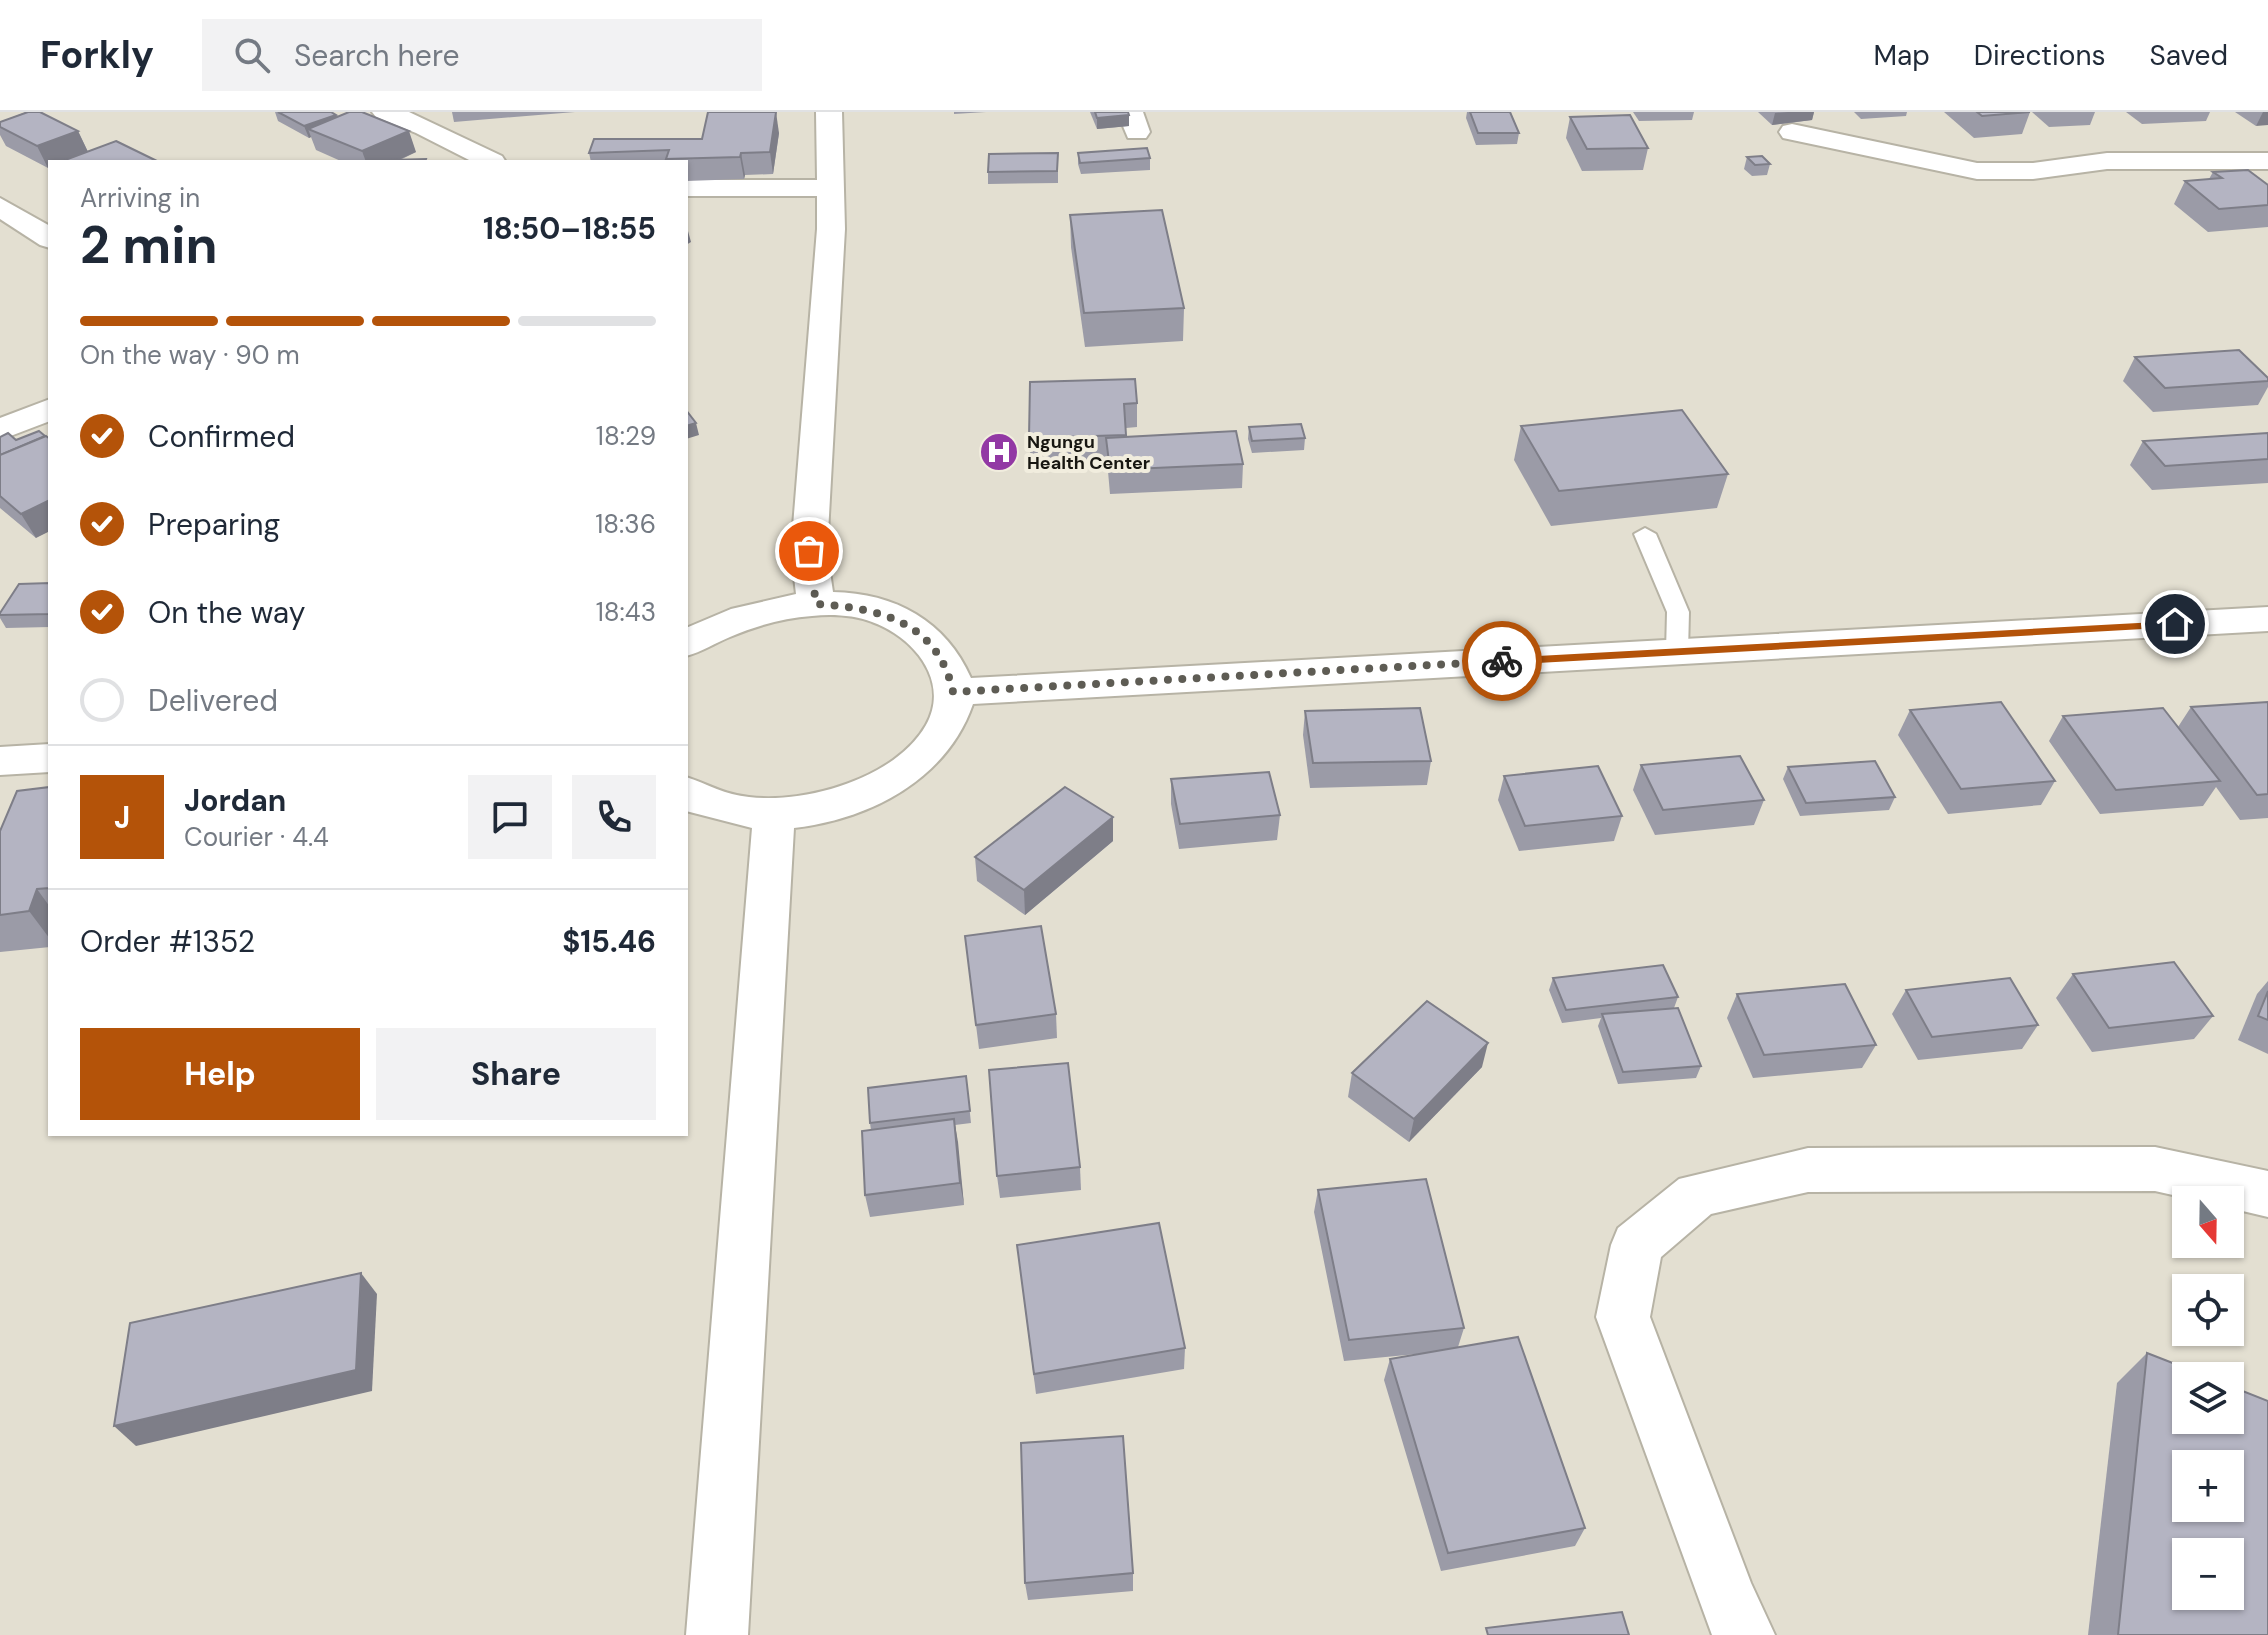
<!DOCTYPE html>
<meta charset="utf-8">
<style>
:root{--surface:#fff;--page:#f2f2f3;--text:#1f2937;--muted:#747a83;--line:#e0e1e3;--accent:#b45309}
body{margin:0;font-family:"DM Sans",sans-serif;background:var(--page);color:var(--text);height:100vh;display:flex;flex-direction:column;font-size:30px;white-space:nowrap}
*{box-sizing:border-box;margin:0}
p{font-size:26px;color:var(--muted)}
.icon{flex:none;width:44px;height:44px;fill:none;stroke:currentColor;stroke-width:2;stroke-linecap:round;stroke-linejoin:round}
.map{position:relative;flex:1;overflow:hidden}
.side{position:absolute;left:48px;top:48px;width:640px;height:976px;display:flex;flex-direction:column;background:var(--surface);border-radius:0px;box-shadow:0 2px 6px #0004}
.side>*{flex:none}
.needle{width:52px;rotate:160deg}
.tools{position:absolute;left:2172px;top:1074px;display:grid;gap:16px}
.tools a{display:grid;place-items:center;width:72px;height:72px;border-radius:0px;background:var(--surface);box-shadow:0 2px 6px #0004;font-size:40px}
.pin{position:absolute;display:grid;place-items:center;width:68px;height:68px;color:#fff;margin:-34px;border:4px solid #fff;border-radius:50%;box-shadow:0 2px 8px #0007}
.courier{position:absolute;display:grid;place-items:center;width:80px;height:80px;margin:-40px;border:6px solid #b45309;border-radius:50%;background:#fff;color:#222;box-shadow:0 2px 10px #0007}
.summary em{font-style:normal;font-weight:700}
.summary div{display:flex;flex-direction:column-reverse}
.summary{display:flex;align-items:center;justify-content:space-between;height:136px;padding:0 32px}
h1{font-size:52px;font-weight:700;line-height:60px}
.bar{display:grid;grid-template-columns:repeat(4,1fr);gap:12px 8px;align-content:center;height:96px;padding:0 32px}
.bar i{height:10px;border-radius:6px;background:var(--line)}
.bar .on{background:var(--accent)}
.bar p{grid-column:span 4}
.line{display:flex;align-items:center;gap:20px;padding:0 32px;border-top:2px solid var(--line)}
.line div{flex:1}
.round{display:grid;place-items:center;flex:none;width:84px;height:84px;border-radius:0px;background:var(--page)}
ol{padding:0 32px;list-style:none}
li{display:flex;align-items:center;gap:24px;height:88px}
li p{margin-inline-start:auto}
li .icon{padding:8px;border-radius:50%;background:var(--accent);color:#fff;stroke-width:4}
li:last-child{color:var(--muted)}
li i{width:44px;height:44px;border:4px solid var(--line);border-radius:50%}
.action{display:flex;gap:16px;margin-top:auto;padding:16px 32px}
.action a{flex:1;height:92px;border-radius:0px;background:var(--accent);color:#fff;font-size:32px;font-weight:700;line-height:92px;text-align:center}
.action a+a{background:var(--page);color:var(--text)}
header{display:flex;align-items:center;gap:48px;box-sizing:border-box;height:112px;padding:0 40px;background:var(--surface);border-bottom:2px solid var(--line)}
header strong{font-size:38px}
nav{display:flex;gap:44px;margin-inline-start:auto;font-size:28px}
.search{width:560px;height:72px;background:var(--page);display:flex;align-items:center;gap:20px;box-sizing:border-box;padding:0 28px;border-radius:0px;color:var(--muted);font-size:30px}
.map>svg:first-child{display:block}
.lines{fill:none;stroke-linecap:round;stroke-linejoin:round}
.lane-casing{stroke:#b7b3a5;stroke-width:4}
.street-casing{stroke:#b7b3a5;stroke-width:4}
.lane{fill:#fff;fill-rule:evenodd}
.street{fill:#fff;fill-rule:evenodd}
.wall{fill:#9b9ba7}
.shaded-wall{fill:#7e7e88}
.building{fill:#b4b4c2;stroke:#7e7e88;stroke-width:2;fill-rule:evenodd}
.route{fill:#b45309}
.done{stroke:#5e5c54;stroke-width:8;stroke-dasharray:0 14.4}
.labels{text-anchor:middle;stroke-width:8;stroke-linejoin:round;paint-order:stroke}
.far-poi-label{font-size:18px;font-weight:bold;fill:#171611;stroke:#f1edde;text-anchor:start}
</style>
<header>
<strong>Forkly</strong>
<div class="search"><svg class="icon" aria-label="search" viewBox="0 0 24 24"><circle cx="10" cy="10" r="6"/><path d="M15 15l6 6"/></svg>Search here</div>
<nav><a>Map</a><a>Directions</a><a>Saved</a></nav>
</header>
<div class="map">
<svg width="2268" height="1523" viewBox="0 0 2268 1523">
<rect width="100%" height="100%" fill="#e3dfd1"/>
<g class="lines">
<g class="lane-casing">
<polygon id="lane" points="1645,416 1656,422 1689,500 1688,540 1685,545 1677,547 1666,540 1667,500 1634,422"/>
</g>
<g class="street-casing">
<g id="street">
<polygon points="372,0 409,0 502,44 506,50 473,50 416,21 376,5"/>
<path d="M 816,0 L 842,0 L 845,117 L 827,439 L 833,480 C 895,481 946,509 971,566 L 2268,495 L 2268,519 L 973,592 C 947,667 871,707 794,716 L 748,1523 L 686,1523 L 752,716 L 686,699 L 686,665 C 708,672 725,683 749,685 C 806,692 896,666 926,613 C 951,568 912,524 872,510 C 854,503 831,502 812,504 C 783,506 756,514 730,525 C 715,531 702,540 686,544 L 686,516 L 731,497 L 796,482 L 791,439 L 817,117 L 817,84 L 686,84 L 686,68 L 817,68 Z"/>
<polygon points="1117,0 1143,0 1150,20 1146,26 1128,26"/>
<polygon points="1792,12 1977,51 2033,51 2107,41 2268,41 2268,57 2107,57 2033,67 1977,67 1783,26 1779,20 1783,14"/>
<polygon points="0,86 50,114 50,136 40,133 0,107"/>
<polygon points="50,287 50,309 0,328 0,306"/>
<polygon points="50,632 50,660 0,663 0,635"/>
<polygon points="2155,1035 2268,1059 2268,1105 2230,1096 2230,1088 2195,1088 2155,1079 1808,1080 1711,1102 1661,1145 1650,1205 1751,1471 1775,1523 1712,1523 1596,1205 1611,1133 1618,1116 1679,1067 1808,1036"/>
</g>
</g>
<use href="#lane" class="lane"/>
<use href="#street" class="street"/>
</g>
<g class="wall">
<polygon points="26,0 40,0 78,19 88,40 159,50 65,49 50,50 48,56 6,34 0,23 0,10"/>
<polygon points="275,0 331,0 336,3 337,5 416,40 400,48 426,47 427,50 343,50 316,38 311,25 309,26 278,9"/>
<polygon points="452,0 575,0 454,10"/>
<polygon points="954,0 986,0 954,2"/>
<polygon points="1090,0 1128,0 1129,3 1129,14 1097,17"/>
<polygon points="1467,0 1510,0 1519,21 1517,32 1476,33 1466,6"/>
<polygon points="1633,0 1694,0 1692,8 1639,9"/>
<polygon points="1758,0 1814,0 1812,8 1772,13"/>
<polygon points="1854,0 1907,0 1906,4 1861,7"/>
<polygon points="1944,0 2030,0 2022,22 1974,26"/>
<polygon points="2032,0 2095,0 2090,13 2049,15"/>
<polygon points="2126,0 2210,0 2206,9 2142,12"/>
<polygon points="2235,0 2268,0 2256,14"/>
<polygon points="1570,5 1648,36 1643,58 1582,59 1566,26"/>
<polygon points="779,21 773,62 745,63 744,67 686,69 686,50 591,50 589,41 702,27"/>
<polygon points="1078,41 1150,46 1150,58 1081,62 1078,52"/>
<polygon points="1747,45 1770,52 1767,63 1752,64 1744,57"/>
<polygon points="1058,52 1058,71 988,72 988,60"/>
<polygon points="2213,60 2268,73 2268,115 2208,120 2174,92 2185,69 2209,67"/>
<polygon points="1070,103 1184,196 1183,229 1085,235 1071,135"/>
<polygon points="2135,245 2268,266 2268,275 2258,293 2153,300 2123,269"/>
<polygon points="1135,267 1137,291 1137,315 1126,316 1126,325 1243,352 1242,376 1110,382 1107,348 1031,350 1029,326"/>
<polygon points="1521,314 1728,362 1717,396 1551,414 1514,348"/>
<polygon points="1249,315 1305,326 1304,338 1252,341 1248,327"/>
<polygon points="2268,321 2268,371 2152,378 2130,353 2143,329"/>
<polygon points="45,324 36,426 0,396 0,325 16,328"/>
<polygon points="50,471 50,515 6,516 0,506 0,501"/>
<polygon points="2268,590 2268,706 2240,708 2216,675 2203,694 2100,702 2049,629 2063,604 2178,615 2191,595"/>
<polygon points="1910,598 2055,669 2041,693 1948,702 1898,623"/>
<polygon points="1305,599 1431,649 1427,673 1310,676 1303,623"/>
<polygon points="1641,653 1764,688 1754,713 1655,723 1633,678"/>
<polygon points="1788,655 1895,685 1889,698 1800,704 1783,667"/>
<polygon points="1504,664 1622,704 1614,729 1519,739 1498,688"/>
<polygon points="1171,667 1280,703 1277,728 1179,737 1171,692"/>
<polygon points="50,675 50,835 0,840 0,719"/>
<polygon points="1113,705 1113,729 1025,803 977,769 975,745"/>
<polygon points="965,824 1056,902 1057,926 979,937"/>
<polygon points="2073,862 2213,904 2194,927 2092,940 2056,886"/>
<polygon points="1553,866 1678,885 1674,896 1701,954 1696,966 1618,972 1598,914 1601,906 1562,911 1549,878"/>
<polygon points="2268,869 2268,942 2238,928 2257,882"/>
<polygon points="1906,878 2038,913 2022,937 1918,948 1892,902"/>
<polygon points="1737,882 1876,933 1862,956 1753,966 1727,906"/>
<polygon points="1482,955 1409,1030 1348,985 1352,961"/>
<polygon points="966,964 971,1011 955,1013 964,1093 870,1105 865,1083 871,1018 870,1011"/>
<polygon points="1080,1055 1081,1078 1000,1086 997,1064"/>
<polygon points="1318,1078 1464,1216 1458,1235 1585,1416 1575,1434 1441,1459 1384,1268 1390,1247 1427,1241 1344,1249 1314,1100"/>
<polygon points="1017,1133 1185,1236 1184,1257 1036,1282"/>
<polygon points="2147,1241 2268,1523 2088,1523 2117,1271"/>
<polygon points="1133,1461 1133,1479 1028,1488 1025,1471"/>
</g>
<g class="shaded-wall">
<polygon points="776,0 779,21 773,62 770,40"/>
<polygon points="1788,0 1814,0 1812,8 1772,13 1775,1"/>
<polygon points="2263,0 2268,0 2268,13 2256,14"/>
<polygon points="336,3 340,14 308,17 311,25 309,26 304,14"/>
<polygon points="1129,3 1129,14 1097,17 1097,6"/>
<polygon points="78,19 88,40 63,50 50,50 50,55 48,56 37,34"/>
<polygon points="409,19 416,40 394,50 366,50 362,39"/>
<polygon points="741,41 745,63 744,67 740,45"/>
<polygon points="688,119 691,130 686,133 686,120"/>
<polygon points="696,311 699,323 686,327 686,314"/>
<polygon points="50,388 50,419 36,426 21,402"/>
<polygon points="1113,705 1113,729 1025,803 1024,778"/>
<polygon points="37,777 50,795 50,827 29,799"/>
<polygon points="1488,931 1482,955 1409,1030 1414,1007"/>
<polygon points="954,1007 958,1030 964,1093 960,1071"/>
<polygon points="361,1161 377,1182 372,1279 136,1334 114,1314"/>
</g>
<g class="building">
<polygon points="28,0 40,0 78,19 37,34 0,15 0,10"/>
<polygon points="278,0 331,0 336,3 304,14"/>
<polygon points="349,0 362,0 409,19 362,39 308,17"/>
<polygon points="708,0 776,0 770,40 741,41 740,45 666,47 669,38 589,41 594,27 702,27"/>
<polygon points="1095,0 1128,0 1129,3 1097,6"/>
<polygon points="1470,0 1510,0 1519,21 1478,21"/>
<polygon points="1977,0 2030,0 1982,4"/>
<polygon points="1630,3 1648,36 1587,37 1570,5"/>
<polygon points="116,29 159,50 68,50 65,48"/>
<polygon points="1147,36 1150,46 1080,51 1078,41"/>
<polygon points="1058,41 1057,59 988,60 989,42"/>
<polygon points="1762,44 1770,52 1755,53 1747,45"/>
<polygon points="426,47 425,50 389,50 390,48"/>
<polygon points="2248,58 2268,73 2268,93 2219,97 2185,69 2222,66 2213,60"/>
<polygon points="1162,98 1184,196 1084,201 1070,103"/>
<polygon points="2239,238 2268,266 2268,269 2165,276 2135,245"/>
<polygon points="1135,267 1137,291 1124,292 1126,323 1029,326 1030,270"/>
<polygon points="686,298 696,311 686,314"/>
<polygon points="1682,298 1728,362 1559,379 1521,314"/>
<polygon points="1301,312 1305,326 1252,329 1249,315"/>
<polygon points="39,319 45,324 0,343 0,325 8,321 16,328"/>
<polygon points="1236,319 1243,352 1110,358 1106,326"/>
<polygon points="2268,321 2268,347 2165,354 2143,329"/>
<polygon points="46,324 50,327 50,388 21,402 0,384 0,343"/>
<polygon points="50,471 50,502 0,503 0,501 19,472"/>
<polygon points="2001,590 2055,669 1961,677 1910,598"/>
<polygon points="2268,590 2268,682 2257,683 2191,595"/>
<polygon points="1420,596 1431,649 1313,651 1305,599"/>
<polygon points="2163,596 2220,669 2116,678 2063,604"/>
<polygon points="1740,644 1764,688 1663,698 1641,653"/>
<polygon points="1875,649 1895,685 1806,691 1788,655"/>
<polygon points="1598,654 1622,704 1525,714 1504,664"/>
<polygon points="1269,660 1280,703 1180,712 1171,667"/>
<polygon points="50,675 50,776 37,777 29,799 0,803 0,719 17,679"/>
<polygon points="1065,675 1113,705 1024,778 975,745"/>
<polygon points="1041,814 1056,902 976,913 965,824"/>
<polygon points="2174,850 2213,904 2109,916 2073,862"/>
<polygon points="1663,853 1678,885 1566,898 1553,866"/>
<polygon points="2010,866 2038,913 1932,925 1906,878"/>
<polygon points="1845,872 1876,933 1764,943 1737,882"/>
<polygon points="2268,879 2268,908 2258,904"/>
<polygon points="1427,889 1488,931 1414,1007 1352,961"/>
<polygon points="1678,896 1701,954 1623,960 1602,902"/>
<polygon points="1068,951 1080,1055 997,1064 989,958"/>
<polygon points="966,964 970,999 870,1011 868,976"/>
<polygon points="954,1007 960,1071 865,1083 862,1019"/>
<polygon points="1426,1067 1464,1216 1349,1228 1318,1078"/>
<polygon points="1159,1111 1185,1236 1034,1262 1017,1133"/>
<polygon points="361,1161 356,1258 114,1314 130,1211"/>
<polygon points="1518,1225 1585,1416 1448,1441 1390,1247"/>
<path d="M 2147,1241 L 2206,1264 L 2186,1264 L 2186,1308 L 2230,1308 L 2230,1274 L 2268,1289 L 2268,1523 L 2118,1523 ZM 2186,1352 L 2230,1352 L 2230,1396 L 2186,1396 ZM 2186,1440 L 2230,1440 L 2230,1484 L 2186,1484 Z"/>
<polygon points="1123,1324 1133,1461 1025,1471 1021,1331"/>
<polygon points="1622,1500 1629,1523 1488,1523 1486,1516"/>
</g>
<polygon class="route" points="2175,509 2179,515 1502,553 1496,549 1502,546"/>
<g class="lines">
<path class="done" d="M 809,439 L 816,492 C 880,496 938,510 953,580 L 1502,549"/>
</g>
<defs>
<g id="hospital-disc" transform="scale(2)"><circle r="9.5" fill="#9238a4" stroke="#f1edde"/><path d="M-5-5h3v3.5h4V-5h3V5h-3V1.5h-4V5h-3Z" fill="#fff"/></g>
</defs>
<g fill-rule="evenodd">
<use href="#hospital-disc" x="999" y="340"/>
</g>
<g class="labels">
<g class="far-poi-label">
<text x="1027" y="336">Ngungu<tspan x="1027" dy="21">Health Center</tspan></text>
</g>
</g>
</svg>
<div class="tools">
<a><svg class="needle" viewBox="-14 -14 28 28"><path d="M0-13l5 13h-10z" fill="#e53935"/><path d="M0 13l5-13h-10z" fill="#747a83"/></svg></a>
<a><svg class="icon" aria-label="locate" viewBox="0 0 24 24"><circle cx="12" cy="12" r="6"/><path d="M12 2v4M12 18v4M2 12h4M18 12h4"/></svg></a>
<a><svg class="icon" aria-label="layers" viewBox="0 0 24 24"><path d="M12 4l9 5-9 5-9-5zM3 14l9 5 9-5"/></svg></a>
<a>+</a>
<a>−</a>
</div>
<div class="pin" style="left:809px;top:439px;background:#ea580c"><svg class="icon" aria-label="bag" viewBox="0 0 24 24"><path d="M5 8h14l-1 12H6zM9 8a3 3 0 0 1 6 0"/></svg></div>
<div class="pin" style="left:2175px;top:512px;background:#1f2937"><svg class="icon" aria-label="home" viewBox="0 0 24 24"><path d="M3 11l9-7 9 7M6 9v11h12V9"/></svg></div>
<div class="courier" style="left:1502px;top:549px"><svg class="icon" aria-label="bike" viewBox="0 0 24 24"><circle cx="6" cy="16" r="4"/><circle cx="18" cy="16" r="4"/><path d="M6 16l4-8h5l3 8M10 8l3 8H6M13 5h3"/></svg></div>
<section class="side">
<div class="summary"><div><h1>2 min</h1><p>Arriving in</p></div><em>18:50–18:55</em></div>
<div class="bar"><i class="on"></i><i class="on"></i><i class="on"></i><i></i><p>On the way · 90 m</p></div>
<ol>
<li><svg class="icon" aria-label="check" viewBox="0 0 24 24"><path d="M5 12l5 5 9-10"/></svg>Confirmed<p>18:29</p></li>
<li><svg class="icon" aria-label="check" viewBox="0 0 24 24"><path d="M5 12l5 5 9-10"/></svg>Preparing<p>18:36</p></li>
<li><svg class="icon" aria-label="check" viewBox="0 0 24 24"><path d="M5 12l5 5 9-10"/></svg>On the way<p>18:43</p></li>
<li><i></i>Delivered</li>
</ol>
<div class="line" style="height:144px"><b class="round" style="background:var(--accent);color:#fff">J</b><div><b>Jordan</b><p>Courier · 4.4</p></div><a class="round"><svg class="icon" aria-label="chat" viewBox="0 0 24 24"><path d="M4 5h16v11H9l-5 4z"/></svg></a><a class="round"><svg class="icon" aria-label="phone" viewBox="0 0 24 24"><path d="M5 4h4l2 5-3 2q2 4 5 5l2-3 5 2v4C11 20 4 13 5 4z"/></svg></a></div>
<div class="line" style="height:104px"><div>Order #1352</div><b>$15.46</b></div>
<div class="action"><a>Help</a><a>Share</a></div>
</section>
</div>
